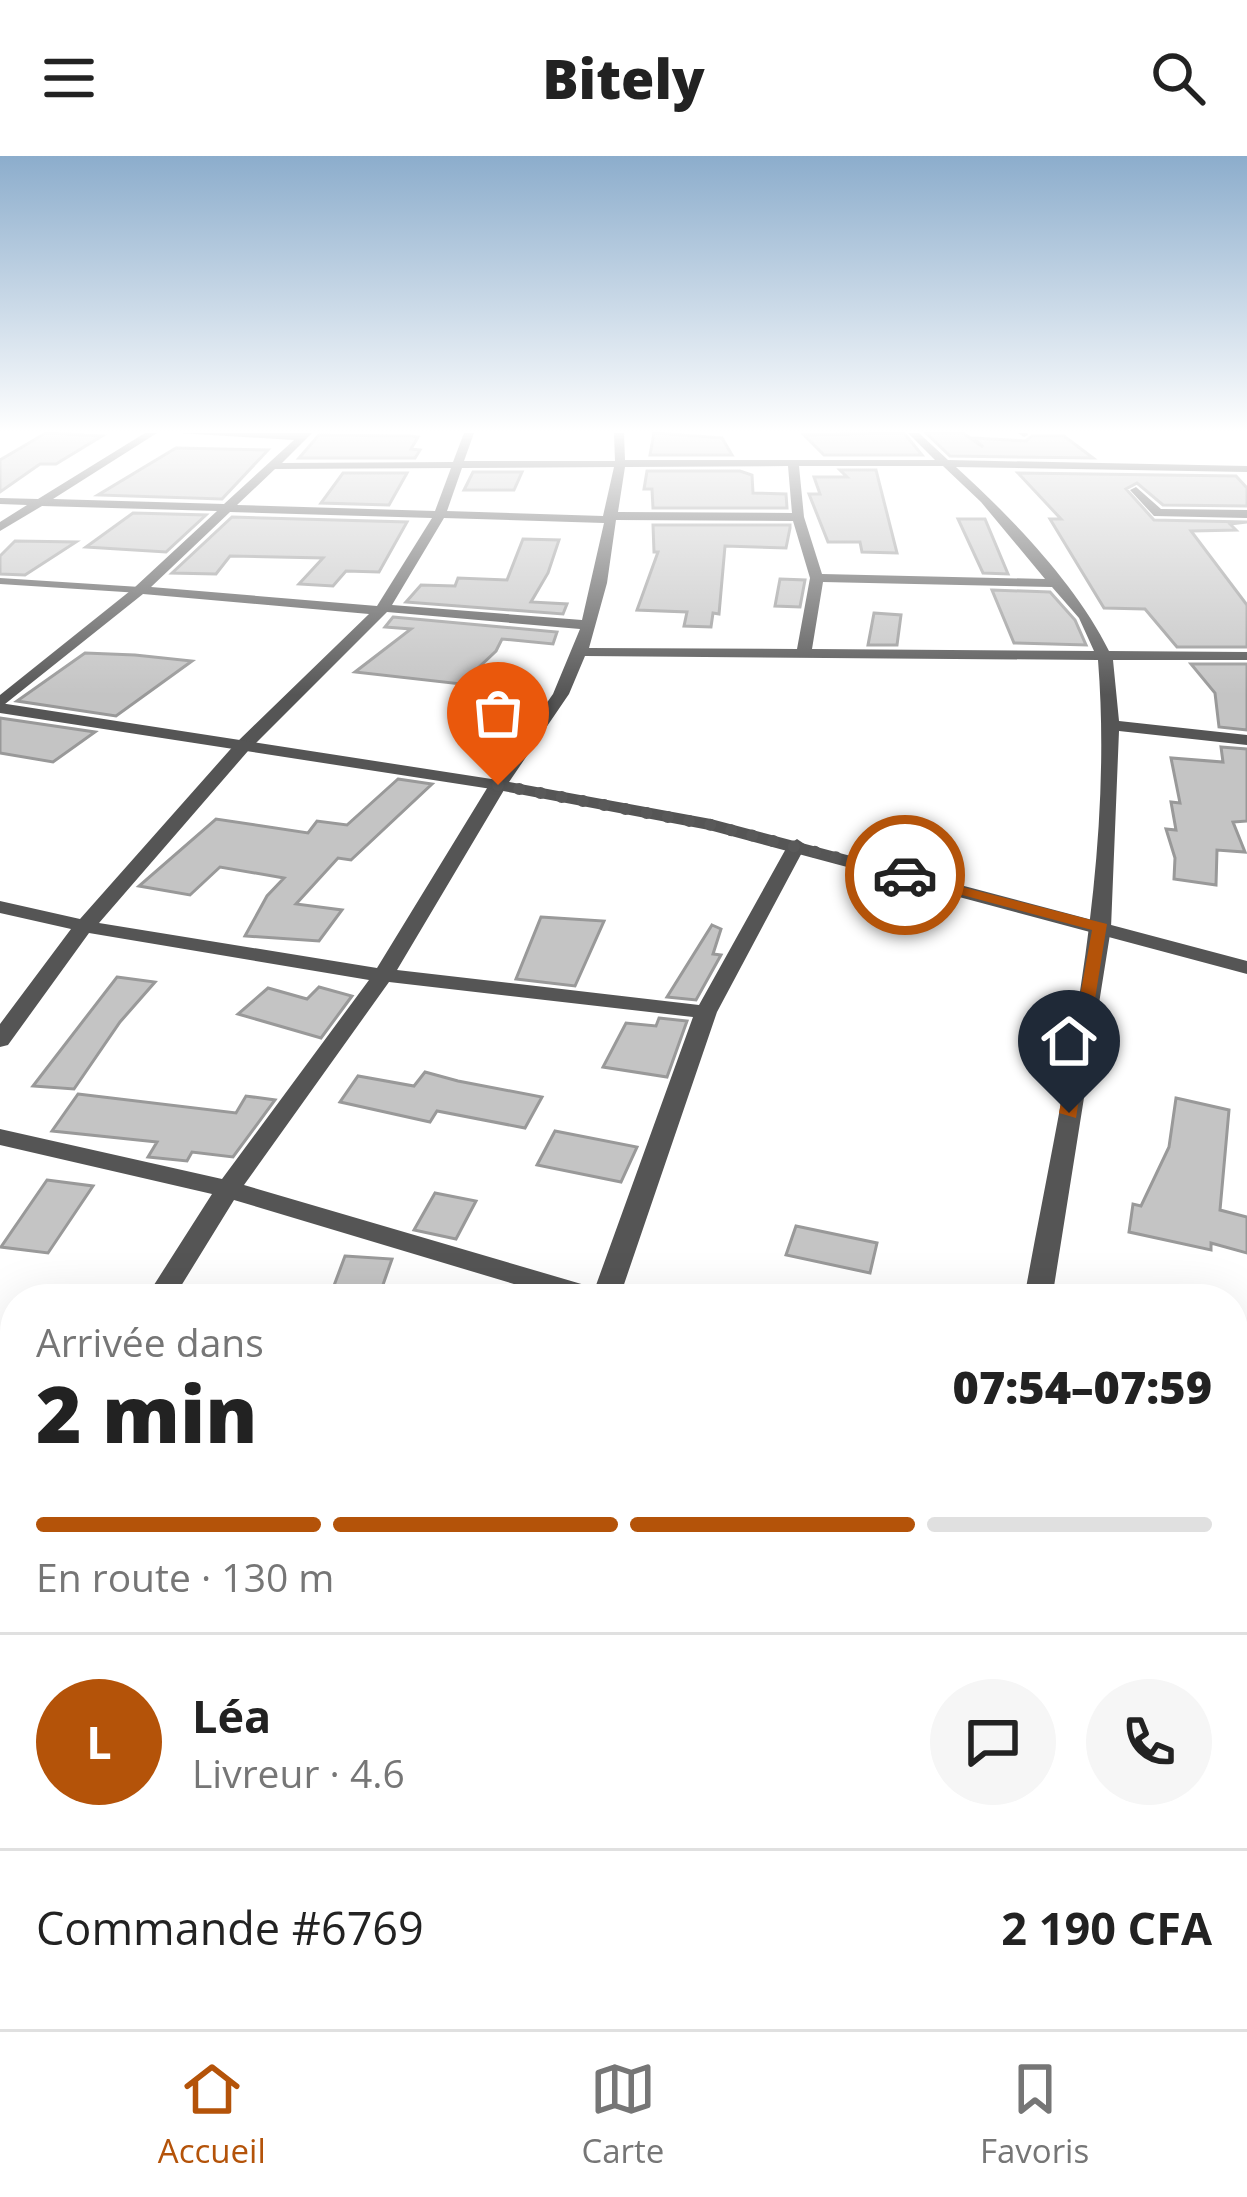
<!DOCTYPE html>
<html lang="fr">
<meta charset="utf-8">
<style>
:root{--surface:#fff;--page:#f6f6f6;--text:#222;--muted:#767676;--line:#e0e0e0;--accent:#b45309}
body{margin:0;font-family:"Open Sans",sans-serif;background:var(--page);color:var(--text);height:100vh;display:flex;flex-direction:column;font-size:45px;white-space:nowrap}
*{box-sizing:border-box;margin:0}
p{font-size:39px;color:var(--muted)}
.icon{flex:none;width:66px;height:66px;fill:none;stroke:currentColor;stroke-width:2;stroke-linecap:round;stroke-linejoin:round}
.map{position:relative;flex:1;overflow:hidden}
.sheet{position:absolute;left:0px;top:1128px;width:1248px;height:747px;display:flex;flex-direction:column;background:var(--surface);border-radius:48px 48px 0 0;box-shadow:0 12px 48px #0002}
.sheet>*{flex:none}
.pin{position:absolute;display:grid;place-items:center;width:102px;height:102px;color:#fff;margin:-123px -51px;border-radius:50% 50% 50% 0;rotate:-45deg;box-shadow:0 0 12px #0007}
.pin .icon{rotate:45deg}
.courier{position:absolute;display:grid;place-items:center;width:120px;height:120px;margin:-60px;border:9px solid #b45309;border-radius:50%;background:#fff;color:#222;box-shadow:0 3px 15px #0007}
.summary em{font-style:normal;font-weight:800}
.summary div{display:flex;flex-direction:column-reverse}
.summary{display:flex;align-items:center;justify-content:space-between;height:204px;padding:0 36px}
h1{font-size:78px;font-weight:800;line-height:90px}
.bar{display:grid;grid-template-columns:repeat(4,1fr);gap:18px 12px;align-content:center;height:144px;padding:0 36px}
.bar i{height:15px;border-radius:9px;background:var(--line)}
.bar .current{background:var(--accent)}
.bar p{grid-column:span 4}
.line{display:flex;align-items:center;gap:30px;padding:0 36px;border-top:3px solid var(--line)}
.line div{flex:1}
.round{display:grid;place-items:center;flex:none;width:126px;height:126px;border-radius:63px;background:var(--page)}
header{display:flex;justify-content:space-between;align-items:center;height:156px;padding:0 36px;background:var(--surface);font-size:54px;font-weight:800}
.tab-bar{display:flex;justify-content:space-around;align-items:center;height:168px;border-top:3px solid var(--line);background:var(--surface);font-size:33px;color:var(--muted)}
.tab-bar a{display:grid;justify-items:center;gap:6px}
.tab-bar .current{color:var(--accent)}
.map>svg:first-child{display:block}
.building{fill:#c4c4c4;stroke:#999;stroke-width:3}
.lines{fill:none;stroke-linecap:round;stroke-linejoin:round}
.service{fill:#555;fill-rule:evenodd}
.minor{fill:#555;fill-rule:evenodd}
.tertiary{fill:#555;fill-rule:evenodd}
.route{fill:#b45309}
.done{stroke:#595959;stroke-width:12;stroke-dasharray:0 21.6}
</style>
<header><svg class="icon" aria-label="menu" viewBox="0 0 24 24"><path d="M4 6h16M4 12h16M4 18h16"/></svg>Bitely<svg class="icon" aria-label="search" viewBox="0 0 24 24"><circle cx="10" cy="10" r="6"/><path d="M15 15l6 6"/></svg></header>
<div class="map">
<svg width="1247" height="1873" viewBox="0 0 1247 1873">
<rect width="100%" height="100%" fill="#fff"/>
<g class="building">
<polygon points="46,277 102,280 56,308 40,308 0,336 0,304"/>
<polygon points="654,277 722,282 732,299 650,299"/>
<polygon points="904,277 922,299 824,299 804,279"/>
<polygon points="926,277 963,277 983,291 974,282 1026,285 1032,280 1064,280 1093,302 950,300"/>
<polygon points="319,279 410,280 418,281 411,293 420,294 415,302 299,302"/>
<polygon points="176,292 268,294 222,343 98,339"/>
<polygon points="840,314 876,314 897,397 862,396 860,386 828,386 809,338 820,338 814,321 847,321"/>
<polygon points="647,315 740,315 752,319 753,337 786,338 787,352 653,352 652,333 644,333"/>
<polygon points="473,316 522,316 514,334 464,334"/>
<polygon points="343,317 407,317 389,349 321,347"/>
<polygon points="1018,317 1236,320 1247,332 1247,350 1163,349 1137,327 1126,333 1154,364 1247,366 1230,368 1236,374 1191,375 1247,449 1247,491 1177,491 1145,453 1104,452 1050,363 1061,363"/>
<polygon points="133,357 206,359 166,396 86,391"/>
<polygon points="232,361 407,366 379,416 346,415 333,430 299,428 323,402 230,400 216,418 172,417"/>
<polygon points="958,363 985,363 1008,418 983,417"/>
<polygon points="653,369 790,369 790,372 786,392 725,390 719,458 713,457 711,471 684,470 687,456 637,454 658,396 654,396"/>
<polygon points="523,383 559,384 548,417 531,446 567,448 563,458 406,446 421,429 455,430 458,422 507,424"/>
<polygon points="15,385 76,386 25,419 0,418 0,400"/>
<polygon points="780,423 805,424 800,451 775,450"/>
<polygon points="992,434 1050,436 1075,464 1086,489 1014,487"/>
<polygon points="874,457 901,459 897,489 868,489"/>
<polygon points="393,461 557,476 553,488 502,483 496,495 461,528 355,516 411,473 385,471"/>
<polygon points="85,497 135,499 192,505 116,560 17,545"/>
<polygon points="1191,508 1247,508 1247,574 1219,571 1215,537"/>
<polygon points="0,562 95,576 53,606 0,597"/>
<polygon points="1221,591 1247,593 1247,665 1233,666 1245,696 1217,694 1216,729 1174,723 1175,702 1166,673 1176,674 1171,646 1180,647 1171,602 1223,606"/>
<polygon points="398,623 432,628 351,704 338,702 296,748 342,754 319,785 245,780 267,740 284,722 220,711 190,739 139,730 216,663 308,677 317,665 347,669"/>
<polygon points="541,761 604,765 575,830 516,823"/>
<polygon points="712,769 721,773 713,798 721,799 696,844 667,841"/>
<polygon points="117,821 155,826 120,866 74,933 33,930"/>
<polygon points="319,831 352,840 321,882 238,858 268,832 307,843"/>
<polygon points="659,862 687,865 667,921 603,911 626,867 656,870"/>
<polygon points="425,916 458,925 542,941 525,972 437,955 430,966 340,946 358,920 414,930"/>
<polygon points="78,938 236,957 246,940 275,944 233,1001 192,996 187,1005 148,1001 157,986 52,975"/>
<polygon points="1176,942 1229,954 1220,1054 1247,1061 1247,1097 1211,1087 1211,1094 1129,1076 1133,1048 1141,1050 1169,991"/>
<polygon points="555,975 637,991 621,1026 537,1009"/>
<polygon points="47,1024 93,1030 48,1097 1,1091"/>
<polygon points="435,1037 476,1045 456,1083 414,1074"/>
<polygon points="796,1070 877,1087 870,1117 786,1099"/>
<polygon points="345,1100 392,1103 378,1143 329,1143"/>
</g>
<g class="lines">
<g class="service">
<polygon points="1018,277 1027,277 1028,279 1024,281"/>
<polygon points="0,422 140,431 145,434 140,437 0,428"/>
</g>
<g class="minor">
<path d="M 145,277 L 157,277 L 53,343 L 224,348 L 294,284 L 178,277 L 312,277 L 282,307 L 453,306 L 464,277 L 474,277 L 464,305 L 615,305 L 614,277 L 624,277 L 625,304 L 935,304 L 908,277 L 919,277 L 948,304 L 1247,310 L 1247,316 L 956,311 C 1011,361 1076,428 1109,495 L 1247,496 L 1247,504 L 1113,504 L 1119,565 L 1247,579 L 1247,589 L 1119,575 L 1111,772 L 1052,1143 L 1024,1143 C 1062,932 1115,719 1098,504 L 585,500 L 569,538 L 507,629 L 397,814 L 699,849 L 788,689 L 797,683 L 806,689 L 717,856 L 619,1143 L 564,1143 L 234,1044 L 173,1143 L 145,1143 L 212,1038 L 0,989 L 0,973 L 222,1023 L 369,824 L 89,777 L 8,889 L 0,891 L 0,868 L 71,773 L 0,757 L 0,745 L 80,763 L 236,587 L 369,458 L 143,438 L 0,552 L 0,539 L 135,431 L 217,355 L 42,350 L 0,375 L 0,366 L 27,349 L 0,348 L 0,342 L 38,343 ZM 788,310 L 792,357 L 618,356 L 625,311 ZM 799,310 L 943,310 L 981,346 L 1045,423 L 822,418 L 804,361 ZM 614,311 L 603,360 L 447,355 L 462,312 ZM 451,312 L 435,355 L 237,349 L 275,313 ZM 230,356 L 432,362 L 377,450 L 151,431 ZM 444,362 L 604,367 L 582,464 L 392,449 ZM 616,364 L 793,365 L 810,422 L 797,493 L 589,492 L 607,427 ZM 823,426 L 1052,431 L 1079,462 L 1094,495 L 812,493 ZM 387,456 L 580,473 L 553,538 L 489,629 L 377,812 L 99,767 L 248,595 ZM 389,826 L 693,861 L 595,1132 L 244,1029 Z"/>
<polygon points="1136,331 1161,353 1247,354 1247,362 1154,360 1130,334"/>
<polygon points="1233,1319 1247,1323 1247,1349 1233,1345"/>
<polygon points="0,1324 15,1326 15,1352 0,1350"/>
<polygon points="15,1364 15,1409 0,1419 0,1373"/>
<polygon points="380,1860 424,1860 421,1873 377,1873"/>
<rect x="986" y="1860" width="44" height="13"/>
</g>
<polygon class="tertiary" points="0,547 498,624 711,663 1247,805 1247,818 709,674 498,634 0,557"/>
</g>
<linearGradient id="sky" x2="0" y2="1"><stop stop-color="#8cadcc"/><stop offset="0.51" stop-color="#fff"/><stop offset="1" stop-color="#fff" stop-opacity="0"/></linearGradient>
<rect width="1247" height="539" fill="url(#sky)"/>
<polygon class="route" points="899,715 1107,768 1076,962 1059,957 1092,774 899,722"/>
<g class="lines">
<polyline class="done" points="498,629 711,669 905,719"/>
</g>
</svg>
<div class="pin" style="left:498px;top:629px;background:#ea580c"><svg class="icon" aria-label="bag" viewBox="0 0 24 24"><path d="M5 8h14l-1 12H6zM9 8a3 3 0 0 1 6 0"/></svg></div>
<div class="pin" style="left:1069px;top:957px;background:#1f2937"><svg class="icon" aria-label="home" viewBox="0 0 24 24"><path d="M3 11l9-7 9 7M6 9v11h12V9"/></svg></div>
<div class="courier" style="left:905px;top:719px"><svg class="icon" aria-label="car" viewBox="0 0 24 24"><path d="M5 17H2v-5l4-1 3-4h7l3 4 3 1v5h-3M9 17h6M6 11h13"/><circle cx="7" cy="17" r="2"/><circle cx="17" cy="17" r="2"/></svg></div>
<section class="sheet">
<div class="summary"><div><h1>2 min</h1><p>Arrivée dans</p></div><em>07:54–07:59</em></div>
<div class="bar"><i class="current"></i><i class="current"></i><i class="current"></i><i></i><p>En route · 130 m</p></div>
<div class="line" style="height:216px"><b class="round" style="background:var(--accent);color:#fff">L</b><div><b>Léa</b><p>Livreur · 4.6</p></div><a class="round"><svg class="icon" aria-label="chat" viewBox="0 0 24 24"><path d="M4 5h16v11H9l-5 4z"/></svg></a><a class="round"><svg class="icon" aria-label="phone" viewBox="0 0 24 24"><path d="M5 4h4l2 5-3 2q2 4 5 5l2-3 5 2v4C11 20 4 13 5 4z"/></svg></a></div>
<div class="line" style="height:156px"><div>Commande #6769</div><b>2 190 CFA</b></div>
</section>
</div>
<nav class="tab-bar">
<a class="current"><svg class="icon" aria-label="home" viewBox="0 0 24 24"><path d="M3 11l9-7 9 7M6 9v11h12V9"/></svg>Accueil</a>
<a><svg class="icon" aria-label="map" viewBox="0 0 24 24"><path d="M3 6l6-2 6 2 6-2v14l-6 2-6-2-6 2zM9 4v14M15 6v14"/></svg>Carte</a>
<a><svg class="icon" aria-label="saved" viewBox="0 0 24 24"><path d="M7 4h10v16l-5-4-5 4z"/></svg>Favoris</a>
</nav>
